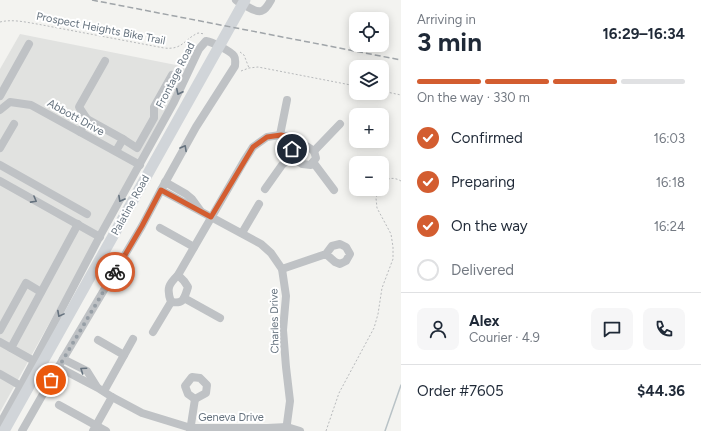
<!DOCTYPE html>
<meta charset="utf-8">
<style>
:root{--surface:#fff;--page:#f6f6f7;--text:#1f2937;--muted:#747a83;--line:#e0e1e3;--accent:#d35d30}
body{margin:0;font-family:Figtree,sans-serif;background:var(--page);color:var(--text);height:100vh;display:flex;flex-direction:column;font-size:15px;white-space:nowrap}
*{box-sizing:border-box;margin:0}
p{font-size:13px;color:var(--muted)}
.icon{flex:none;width:22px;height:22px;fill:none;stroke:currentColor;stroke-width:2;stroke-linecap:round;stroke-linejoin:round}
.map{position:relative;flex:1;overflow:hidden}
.side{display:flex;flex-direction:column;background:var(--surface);width:300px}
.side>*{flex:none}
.controls{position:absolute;left:349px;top:12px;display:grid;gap:8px}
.controls a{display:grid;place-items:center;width:40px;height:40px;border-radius:8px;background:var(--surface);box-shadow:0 2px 10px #0003;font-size:20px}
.pin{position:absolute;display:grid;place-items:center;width:34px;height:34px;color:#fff;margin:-17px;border:2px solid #fff;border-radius:50%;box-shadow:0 1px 4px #0007}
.courier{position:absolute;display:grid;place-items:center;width:40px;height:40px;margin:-20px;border:3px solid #d35d30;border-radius:50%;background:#fff;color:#222;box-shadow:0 1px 5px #0007}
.summary em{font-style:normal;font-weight:700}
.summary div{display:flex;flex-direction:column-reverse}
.summary{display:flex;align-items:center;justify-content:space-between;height:68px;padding:0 16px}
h1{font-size:26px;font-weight:700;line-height:30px}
.bar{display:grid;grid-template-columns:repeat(4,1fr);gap:6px 4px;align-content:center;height:48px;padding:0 16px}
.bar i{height:5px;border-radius:3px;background:var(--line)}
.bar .on{background:var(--accent)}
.bar p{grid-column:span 4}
.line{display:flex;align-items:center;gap:10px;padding:0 16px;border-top:1px solid var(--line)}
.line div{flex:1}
.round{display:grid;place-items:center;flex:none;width:42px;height:42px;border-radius:8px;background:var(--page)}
ol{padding:0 16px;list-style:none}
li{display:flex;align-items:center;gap:12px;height:44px}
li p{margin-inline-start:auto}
li .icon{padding:4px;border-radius:50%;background:var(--accent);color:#fff;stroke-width:4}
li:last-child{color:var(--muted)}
li i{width:22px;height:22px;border:2px solid var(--line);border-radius:50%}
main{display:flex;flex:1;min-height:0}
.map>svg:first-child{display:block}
.built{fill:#e1e2e0}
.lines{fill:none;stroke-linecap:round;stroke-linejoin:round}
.stream{stroke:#b8c2c6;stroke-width:1.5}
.path{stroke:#b8babc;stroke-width:1;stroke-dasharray:2 2;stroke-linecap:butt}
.minor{stroke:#bfc2c5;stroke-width:8}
.highway{stroke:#d1d5d9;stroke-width:11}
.rail{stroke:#a0a5a9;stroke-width:1.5;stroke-dasharray:6 3;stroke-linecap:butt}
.oneway{stroke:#65727e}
.done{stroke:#979fa6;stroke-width:4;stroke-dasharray:0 7.2}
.route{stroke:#d35d30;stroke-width:5}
.labels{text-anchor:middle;stroke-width:4;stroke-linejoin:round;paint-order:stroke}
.street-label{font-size:11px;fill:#65727e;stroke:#fff}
</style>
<main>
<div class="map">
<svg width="401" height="431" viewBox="0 0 401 431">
<rect width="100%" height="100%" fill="#f3f3f0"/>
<polygon class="built" points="20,34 191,68 0,412 0,69"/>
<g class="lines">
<polyline class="stream" points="385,431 401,385"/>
<g class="path">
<path d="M 0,22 C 12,19 25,22 37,24 L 164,48 C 183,50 183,40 198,33 L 205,34"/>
<polyline points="240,52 244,55 249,68"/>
<polyline points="241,71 249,68 258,67 356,86"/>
<polyline points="382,91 401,95"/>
<path d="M 382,185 C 387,177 394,177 401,181"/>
<polyline points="326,431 339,393 374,328 378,314 382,288 393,259 393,247 391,234 377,208 376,198 379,189"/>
</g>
<g class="minor">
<path d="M 236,0 C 240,3 244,5 248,7 C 260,14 264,13 271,0"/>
<polyline points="0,96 29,44"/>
<polyline points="0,110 10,102 31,105 140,165"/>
<polyline points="87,119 79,107 105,61"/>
<polyline points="80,132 87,119 123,139 116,151"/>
<polyline points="280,135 287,100"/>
<polyline points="293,138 291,149 292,157 302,164 311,165 316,158 314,151"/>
<polyline points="123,139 137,148 154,118 154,107 172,75"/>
<polyline points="0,148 14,124"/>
<polyline points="314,151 340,124"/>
<polyline points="313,162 334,190"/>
<polyline points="0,165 87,214"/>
<polyline points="0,181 100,237"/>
<polyline points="165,182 186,194 192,199 200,210"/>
<polyline points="265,189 282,165 292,157"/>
<polyline points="161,190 261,244 271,253 282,269 286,296 283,330 286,367 290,401 286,431"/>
<polyline points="160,228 194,247"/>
<polyline points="242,233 259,204"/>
<polyline points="282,269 326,254 332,246 340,244 346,247 350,254 346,261 340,264 335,262 326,254"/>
<polyline points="184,298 220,318"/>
<path d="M 171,302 C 184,304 184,299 188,287 L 184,281 L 178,275"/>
<polyline points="0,330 26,283 41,292"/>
<path d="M 153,332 L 171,302 C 166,288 169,284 178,275 L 244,161 L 253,147 L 267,137 L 280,135 L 293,138 L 302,143 L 314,151"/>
<polyline points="98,340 124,355"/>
<polyline points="0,342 34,361"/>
<polyline points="11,348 78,224"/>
<polyline points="63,359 87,371 97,387"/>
<polyline points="58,367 98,388 112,397 142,413 191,428 267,428 287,427 300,431"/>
<polyline points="0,374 21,386"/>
<polygon points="192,377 200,378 207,385 206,393 195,399 188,394 185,386"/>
<polyline points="104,391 133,339"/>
<polyline points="59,405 106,431"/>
<path d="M 0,424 L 21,386 L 101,234 L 174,102 L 199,49 L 206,41 C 212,42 231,51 234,56 C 236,59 235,63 235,66 L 196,127 L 161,190 L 142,226 L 63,359 L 22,431"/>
<polyline points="93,431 112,397"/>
<polyline points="190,431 195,399"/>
</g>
<polyline class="highway" points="4,431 245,0"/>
<polyline class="rail" points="92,0 401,60"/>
</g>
<defs><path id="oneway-chevron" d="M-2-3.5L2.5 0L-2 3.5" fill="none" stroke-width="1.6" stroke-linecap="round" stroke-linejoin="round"/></defs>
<g class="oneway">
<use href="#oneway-chevron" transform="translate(179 92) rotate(116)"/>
<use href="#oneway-chevron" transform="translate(184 148) rotate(-61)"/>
<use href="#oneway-chevron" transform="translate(121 199) rotate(119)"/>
<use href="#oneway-chevron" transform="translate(34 200) rotate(29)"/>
<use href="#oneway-chevron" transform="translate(60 314) rotate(118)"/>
<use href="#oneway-chevron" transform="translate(83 370) rotate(-145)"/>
</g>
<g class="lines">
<polyline class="done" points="51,380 115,272"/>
<polyline class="route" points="115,272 142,226 161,190 211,217 253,147 267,137 281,135 293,138 292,149"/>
</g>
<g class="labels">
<g class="street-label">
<text transform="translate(101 28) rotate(11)" y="4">Prospect Heights Bike Trail</text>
<text transform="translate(175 75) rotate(-63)" y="4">Frontage Road</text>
<text transform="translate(76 117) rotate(29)" y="4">Abbott Drive</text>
<text transform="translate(130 205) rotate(-61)" y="4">Palatine Road</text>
<text transform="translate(274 321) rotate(-91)" y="4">Charles Drive</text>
<text x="231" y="421">Geneva Drive</text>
</g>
</g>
</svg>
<div class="controls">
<a><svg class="icon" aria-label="locate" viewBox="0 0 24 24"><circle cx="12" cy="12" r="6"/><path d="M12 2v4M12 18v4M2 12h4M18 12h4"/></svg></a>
<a><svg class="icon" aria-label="layers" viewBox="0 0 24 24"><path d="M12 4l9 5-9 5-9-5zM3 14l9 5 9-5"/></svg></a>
<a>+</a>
<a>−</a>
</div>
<div class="pin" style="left:51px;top:380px;background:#ea580c"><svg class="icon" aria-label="bag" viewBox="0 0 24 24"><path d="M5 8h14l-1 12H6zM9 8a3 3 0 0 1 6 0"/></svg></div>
<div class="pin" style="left:292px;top:149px;background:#1f2937"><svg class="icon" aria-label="home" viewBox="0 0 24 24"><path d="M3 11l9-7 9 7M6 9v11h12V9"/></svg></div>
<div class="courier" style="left:115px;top:272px"><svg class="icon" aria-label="bike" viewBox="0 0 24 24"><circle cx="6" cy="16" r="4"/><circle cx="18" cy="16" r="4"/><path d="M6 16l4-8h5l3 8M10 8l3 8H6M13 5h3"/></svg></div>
</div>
<section class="side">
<div class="summary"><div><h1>3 min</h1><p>Arriving in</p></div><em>16:29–16:34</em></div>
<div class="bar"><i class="on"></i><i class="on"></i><i class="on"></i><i></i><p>On the way · 330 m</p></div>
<ol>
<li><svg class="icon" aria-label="check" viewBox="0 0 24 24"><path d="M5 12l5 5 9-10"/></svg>Confirmed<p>16:03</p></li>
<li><svg class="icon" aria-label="check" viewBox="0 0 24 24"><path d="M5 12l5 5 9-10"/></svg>Preparing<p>16:18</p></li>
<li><svg class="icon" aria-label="check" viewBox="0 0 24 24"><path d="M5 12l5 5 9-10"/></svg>On the way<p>16:24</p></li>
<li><i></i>Delivered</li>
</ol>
<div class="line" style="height:72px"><a class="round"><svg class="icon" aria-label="person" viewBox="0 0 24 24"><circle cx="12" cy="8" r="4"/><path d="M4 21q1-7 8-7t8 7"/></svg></a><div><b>Alex</b><p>Courier · 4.9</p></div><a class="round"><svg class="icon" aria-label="chat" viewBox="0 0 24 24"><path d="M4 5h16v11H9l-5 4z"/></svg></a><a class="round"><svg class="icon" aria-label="phone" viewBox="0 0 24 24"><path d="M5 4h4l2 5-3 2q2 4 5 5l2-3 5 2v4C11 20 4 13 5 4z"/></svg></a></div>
<div class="line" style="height:52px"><div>Order #7605</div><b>$44.36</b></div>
</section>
</main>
